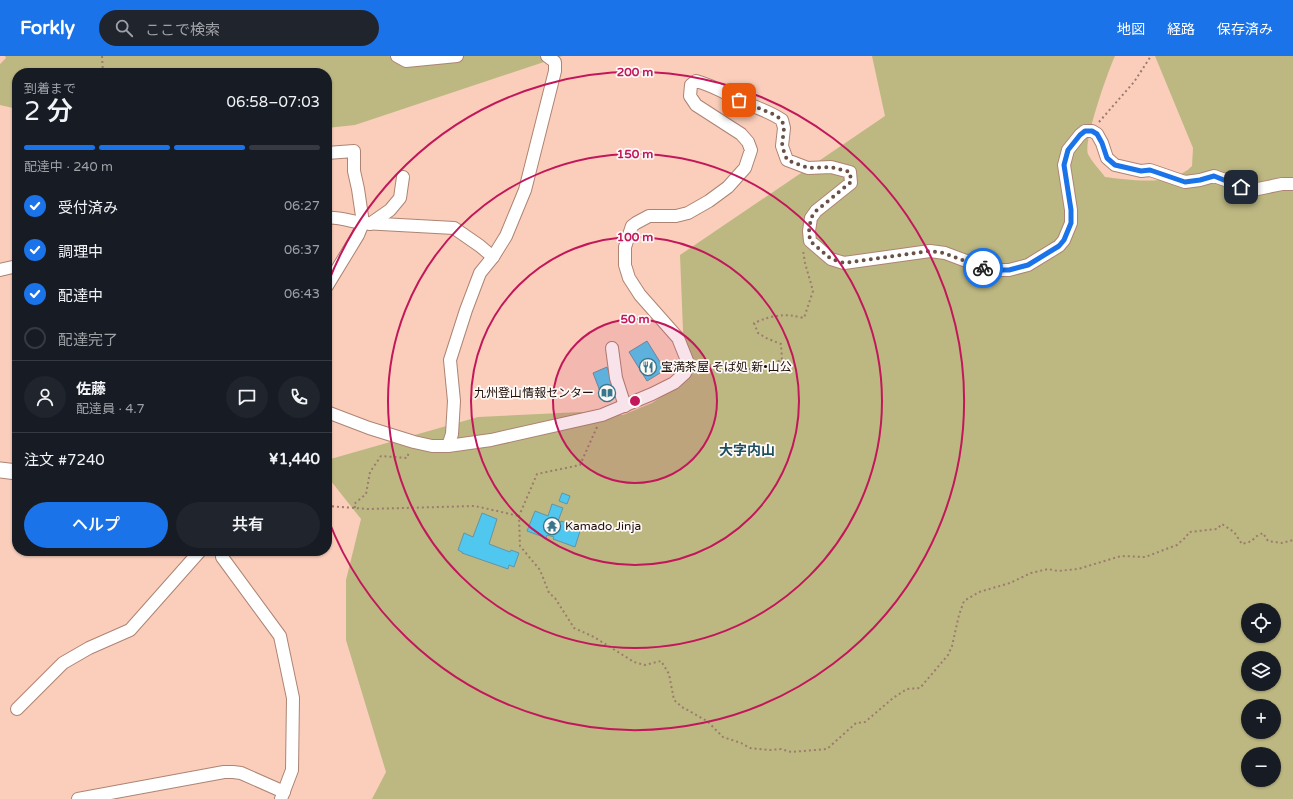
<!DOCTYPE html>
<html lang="ja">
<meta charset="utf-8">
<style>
:root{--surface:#171b24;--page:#20242c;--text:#f1f3f6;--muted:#9ea1a6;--line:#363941;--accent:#1a73e8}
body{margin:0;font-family:"Varela Round","Noto Sans JP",sans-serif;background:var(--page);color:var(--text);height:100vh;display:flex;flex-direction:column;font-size:15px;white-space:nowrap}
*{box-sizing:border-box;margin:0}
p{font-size:13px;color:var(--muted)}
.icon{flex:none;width:22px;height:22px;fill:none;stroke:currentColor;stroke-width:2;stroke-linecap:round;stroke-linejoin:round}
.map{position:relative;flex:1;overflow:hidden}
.side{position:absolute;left:12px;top:12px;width:320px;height:488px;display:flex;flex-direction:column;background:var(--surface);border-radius:16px;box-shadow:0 1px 3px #0004}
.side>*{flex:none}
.tools{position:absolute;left:1241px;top:547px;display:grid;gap:8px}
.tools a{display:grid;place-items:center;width:40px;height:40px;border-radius:50%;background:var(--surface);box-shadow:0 1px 3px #0004;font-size:20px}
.pin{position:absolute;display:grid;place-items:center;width:34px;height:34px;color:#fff;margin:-17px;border-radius:8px;box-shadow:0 2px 6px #0006}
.courier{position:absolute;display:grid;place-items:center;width:40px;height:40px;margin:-20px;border:3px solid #1a73e8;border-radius:50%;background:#fff;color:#222;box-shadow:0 1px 5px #0007}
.summary em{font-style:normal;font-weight:600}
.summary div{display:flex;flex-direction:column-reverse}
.summary{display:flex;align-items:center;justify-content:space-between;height:68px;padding:0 12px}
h1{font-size:26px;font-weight:600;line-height:30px}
.bar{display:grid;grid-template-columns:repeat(4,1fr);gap:6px 4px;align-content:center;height:48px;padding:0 12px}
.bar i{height:5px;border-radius:3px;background:var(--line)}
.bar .selected{background:var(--accent)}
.bar p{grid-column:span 4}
.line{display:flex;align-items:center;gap:10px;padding:0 12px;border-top:1px solid var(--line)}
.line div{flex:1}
.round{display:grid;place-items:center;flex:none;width:42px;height:42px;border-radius:21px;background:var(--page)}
ol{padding:0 12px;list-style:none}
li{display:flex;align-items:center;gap:12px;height:44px}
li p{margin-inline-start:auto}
li .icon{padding:4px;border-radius:50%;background:var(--accent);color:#fff;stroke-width:4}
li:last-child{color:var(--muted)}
li i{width:22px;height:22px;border:2px solid var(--line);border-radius:50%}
.button{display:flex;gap:8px;margin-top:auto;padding:8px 12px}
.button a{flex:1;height:46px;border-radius:24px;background:var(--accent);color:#fff;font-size:16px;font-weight:600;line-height:46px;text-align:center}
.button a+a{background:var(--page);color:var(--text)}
header{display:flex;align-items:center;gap:24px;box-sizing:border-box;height:56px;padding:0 20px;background:var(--accent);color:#fff}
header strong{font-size:19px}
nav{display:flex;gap:22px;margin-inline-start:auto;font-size:14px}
.search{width:280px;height:36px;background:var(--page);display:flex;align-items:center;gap:10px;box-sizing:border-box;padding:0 14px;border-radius:22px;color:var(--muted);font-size:15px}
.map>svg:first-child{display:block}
.green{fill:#bdb882;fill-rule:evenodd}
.building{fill:#50c7ef;stroke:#6593a4}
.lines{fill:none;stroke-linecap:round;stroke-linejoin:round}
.minor-casing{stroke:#ad8473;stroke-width:14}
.major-casing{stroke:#ad8473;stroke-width:17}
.path{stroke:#9b7b6e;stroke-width:2;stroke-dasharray:2 3;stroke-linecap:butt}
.minor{stroke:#fff;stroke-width:12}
.major{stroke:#fff;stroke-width:15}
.done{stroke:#6a5147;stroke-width:4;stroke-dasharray:0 7.2}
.route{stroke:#1a73e8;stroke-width:5}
.ring{fill:none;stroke:#c2185b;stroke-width:2}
.labels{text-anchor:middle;stroke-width:3.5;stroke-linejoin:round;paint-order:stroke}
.poi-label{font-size:12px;fill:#1d0e08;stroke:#fef9f7;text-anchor:start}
.quarter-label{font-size:14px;font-weight:bold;fill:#1d4f60;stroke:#fef9f7}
.centre{fill:#c2185b;stroke:#fef9f7;stroke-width:2}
.ring-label{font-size:12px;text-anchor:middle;font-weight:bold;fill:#c2185b;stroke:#fef9f7;stroke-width:3.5;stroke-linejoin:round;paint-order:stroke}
</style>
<header>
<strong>Forkly</strong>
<div class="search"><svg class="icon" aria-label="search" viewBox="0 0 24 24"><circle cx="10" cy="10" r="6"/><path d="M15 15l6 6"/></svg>ここで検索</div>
<nav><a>地図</a><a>経路</a><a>保存済み</a></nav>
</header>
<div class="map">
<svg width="1293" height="743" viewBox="0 0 1293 743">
<rect width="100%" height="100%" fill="#facebb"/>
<g class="green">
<polygon points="5,0 562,0 355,69 327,72 327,17 17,17 17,53 0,49 0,8 6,2"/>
<path d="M 872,0 L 1115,0 C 1108,15 1083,86 1088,98 C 1092,106 1100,114 1105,121 C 1131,124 1172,131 1192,110 L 1193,92 L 1155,0 L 1293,0 L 1293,743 L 372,743 L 386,716 L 346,584 L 346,524 L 361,463 L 327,420 L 327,404 L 478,361 L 581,356 L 623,359 L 652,347 L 685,325 L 680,199 L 885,60 ZM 1248,554 L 1274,554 L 1274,580 L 1248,580 ZM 1248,602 L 1274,602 L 1274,628 L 1248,628 ZM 1248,650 L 1274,650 L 1274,676 L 1248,676 ZM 1248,698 L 1274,698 L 1274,724 L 1248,724 Z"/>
</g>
<g class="building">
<polygon points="647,285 665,314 647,325 629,296"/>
<polygon points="607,311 617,338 603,343 593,317"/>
<polygon points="562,437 570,440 567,448 559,445"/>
<polygon points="552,448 563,452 558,465 556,464 555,466 559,468 561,465 581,472 575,491 553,483 554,481 547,479 546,482 527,475 535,455 548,460"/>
<polygon points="482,457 497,463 489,488 510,496 511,494 519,497 514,511 509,509 508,513 462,497 462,496 458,494 464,477 473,481"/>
</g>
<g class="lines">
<g class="minor-casing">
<g id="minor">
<polyline points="397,0 406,5 457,0"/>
<polyline points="327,97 354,95 354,115 358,133 363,167 358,179 327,230"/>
<path d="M 327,162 C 335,160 354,166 363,167 L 454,172 L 480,190 L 493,201"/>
<polyline points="370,168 390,154 400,142 403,121"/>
<polyline points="0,214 17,210"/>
<polyline points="612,292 616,322 625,350"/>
<path d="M 327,356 L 369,372 L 414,386 L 432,390 L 448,390 L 491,384 L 602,359 L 652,338 L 674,327 L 685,317 L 688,307 L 678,282 L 640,239 L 629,222 L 625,209 L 625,191 L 632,170 L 636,167 L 649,160 L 676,160 L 688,157 L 709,145 L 728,131 L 745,112 L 751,94 L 748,86 L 741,78 L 696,49 L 690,40 L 691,29 L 696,25 C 712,29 725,37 739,44 C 754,51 769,55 782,64 L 784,72 L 782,90 L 787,104 L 808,112 L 831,111 L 850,116 L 851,127 L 816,155 L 811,162 L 809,175 L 810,185 L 831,203 L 844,207 L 930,195 L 945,197 L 990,214 L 1009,214 L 1028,209 L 1059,190 L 1064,184 L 1071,167 L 1071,154 L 1064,109 L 1068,94 L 1080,79 L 1085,75 L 1092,75 L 1097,78 L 1102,87 L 1107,102 L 1115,109 L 1141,115 L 1150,114 L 1185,126 L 1200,124 L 1214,120 L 1253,134 L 1282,128 L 1293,128"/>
<polyline points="448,390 452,378 454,345 450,304 466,254 480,217 493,201 506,180 525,134 555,15 555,6 547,0"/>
<polyline points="222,495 222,501 280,580 293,642 292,714 281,743"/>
<polyline points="17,653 63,607 89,592 130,574 200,495"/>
<polyline points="78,743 224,716 233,716 241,717 284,736"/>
</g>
</g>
<g class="major-casing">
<polyline id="major" points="0,414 17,416"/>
</g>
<g class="path">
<polyline points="102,0 103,17"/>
<polyline points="1099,66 1134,26 1151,0"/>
<path d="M 699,308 L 751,313 L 782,304 L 781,288 L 766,282 L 758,277 L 754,267 C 773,259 784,257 804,262 L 813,235 L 805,207 L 803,194"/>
<polyline points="597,371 580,409 537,418 519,460 520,490 540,514 549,537 555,542 574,572 594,581 634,606 645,609 661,605 669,618 674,644 682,651 707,665 723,681 741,687 750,692 770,694 781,693 791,696 827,693 856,667 865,666 893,642 907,633 920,632 948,599 952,590 959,559 964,545 979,536 1010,527 1031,517 1048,513 1058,515 1078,513 1121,500 1145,501 1177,489 1186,481 1189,476 1217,473 1222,468 1234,476 1242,488 1252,485 1255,481 1263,477 1268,485 1282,487 1293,484"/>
<polyline points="327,450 368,453 475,450 519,460"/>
<polyline points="355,452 354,448 366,438 370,416 381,400 407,402 409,396"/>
</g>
<use href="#minor" class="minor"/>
<use href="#major" class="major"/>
</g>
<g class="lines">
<polyline class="done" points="739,44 775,59 782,64 784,72 782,90 787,104 808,112 831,111 850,116 851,126 816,155 811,162 809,175 810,185 831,203 844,207 930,195 944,197 983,212"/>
<polyline class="route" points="983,212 990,214 1009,214 1028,209 1059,190 1064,184 1071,167 1071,154 1064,109 1068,94 1080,79 1085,75 1092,75 1097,78 1102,87 1107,102 1115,109 1141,115 1150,114 1185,126 1200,124 1214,120 1241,131"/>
</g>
<circle cx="635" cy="345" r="82" fill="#c2185b" fill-opacity=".12"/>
<g class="ring">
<circle cx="635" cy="345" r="82"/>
<circle cx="635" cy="345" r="164"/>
<circle cx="635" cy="345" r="247"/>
<path d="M328 227A329 329 0 1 1 328 463"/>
</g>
<defs>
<g id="restaurant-ring" transform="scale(0.9)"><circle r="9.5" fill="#fef9f7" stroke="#38768c" stroke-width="1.5"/><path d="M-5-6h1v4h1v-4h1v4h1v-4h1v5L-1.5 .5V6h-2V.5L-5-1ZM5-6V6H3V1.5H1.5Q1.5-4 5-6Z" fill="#38768c"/></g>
<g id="library-ring" transform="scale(0.9)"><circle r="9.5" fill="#fef9f7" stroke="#38768c" stroke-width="1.5"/><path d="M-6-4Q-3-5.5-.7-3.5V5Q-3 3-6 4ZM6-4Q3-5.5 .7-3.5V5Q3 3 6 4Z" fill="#38768c"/></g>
<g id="temple-ring" transform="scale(0.9)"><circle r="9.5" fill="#fef9f7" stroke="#38768c" stroke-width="1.5"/><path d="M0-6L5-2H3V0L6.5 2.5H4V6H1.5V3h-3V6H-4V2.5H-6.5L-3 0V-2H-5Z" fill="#38768c"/></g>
</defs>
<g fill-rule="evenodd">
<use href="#restaurant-ring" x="648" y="311"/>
<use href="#library-ring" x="607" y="337"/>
<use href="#temple-ring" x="552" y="470"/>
</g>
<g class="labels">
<g class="poi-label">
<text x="661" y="315">宝満茶屋 そば処 新•山公</text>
<text x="594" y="341" text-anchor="end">九州登山情報センター</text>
<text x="565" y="474">Kamado Jinja</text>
</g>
<g class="quarter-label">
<text x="747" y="399">大字内山</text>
</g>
</g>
<circle cx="635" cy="345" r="6" class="centre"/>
<g class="ring-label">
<text x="635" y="20">200 m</text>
<text x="635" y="102">150 m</text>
<text x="635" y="185">100 m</text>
<text x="635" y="267">50 m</text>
</g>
</svg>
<div class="tools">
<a><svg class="icon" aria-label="locate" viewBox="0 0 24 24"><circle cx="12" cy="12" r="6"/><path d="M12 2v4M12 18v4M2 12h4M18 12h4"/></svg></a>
<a><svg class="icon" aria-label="layers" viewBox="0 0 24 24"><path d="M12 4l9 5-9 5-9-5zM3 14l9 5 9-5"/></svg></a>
<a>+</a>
<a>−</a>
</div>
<div class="pin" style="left:739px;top:44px;background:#ea580c"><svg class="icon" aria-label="bag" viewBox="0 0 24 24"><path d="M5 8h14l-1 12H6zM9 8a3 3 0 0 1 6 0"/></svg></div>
<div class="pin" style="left:1241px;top:131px;background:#1f2937"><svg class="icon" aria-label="home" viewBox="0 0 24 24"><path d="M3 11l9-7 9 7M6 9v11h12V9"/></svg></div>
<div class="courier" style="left:983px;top:212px"><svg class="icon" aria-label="bike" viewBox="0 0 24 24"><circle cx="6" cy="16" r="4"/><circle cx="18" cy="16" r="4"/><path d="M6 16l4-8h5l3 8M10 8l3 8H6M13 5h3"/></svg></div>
<section class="side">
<div class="summary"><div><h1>2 分</h1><p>到着まで</p></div><em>06:58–07:03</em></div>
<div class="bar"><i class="selected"></i><i class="selected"></i><i class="selected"></i><i></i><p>配達中 · 240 m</p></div>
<ol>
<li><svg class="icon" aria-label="check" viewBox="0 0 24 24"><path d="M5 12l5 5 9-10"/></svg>受付済み<p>06:27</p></li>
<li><svg class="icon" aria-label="check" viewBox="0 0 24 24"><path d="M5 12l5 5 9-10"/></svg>調理中<p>06:37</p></li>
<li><svg class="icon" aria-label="check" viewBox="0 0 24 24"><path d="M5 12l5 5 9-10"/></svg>配達中<p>06:43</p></li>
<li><i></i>配達完了</li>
</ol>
<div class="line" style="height:72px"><a class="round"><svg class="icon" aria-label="person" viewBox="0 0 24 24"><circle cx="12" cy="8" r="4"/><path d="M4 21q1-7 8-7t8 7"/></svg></a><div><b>佐藤</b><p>配達員 · 4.7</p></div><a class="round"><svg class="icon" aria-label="chat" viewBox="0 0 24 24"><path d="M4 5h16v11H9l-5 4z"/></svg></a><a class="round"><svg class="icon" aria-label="phone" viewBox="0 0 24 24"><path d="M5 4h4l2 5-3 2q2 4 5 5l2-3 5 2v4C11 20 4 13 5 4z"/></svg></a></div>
<div class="line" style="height:52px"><div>注文 #7240</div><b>¥1,440</b></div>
<div class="button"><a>ヘルプ</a><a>共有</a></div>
</section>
</div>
